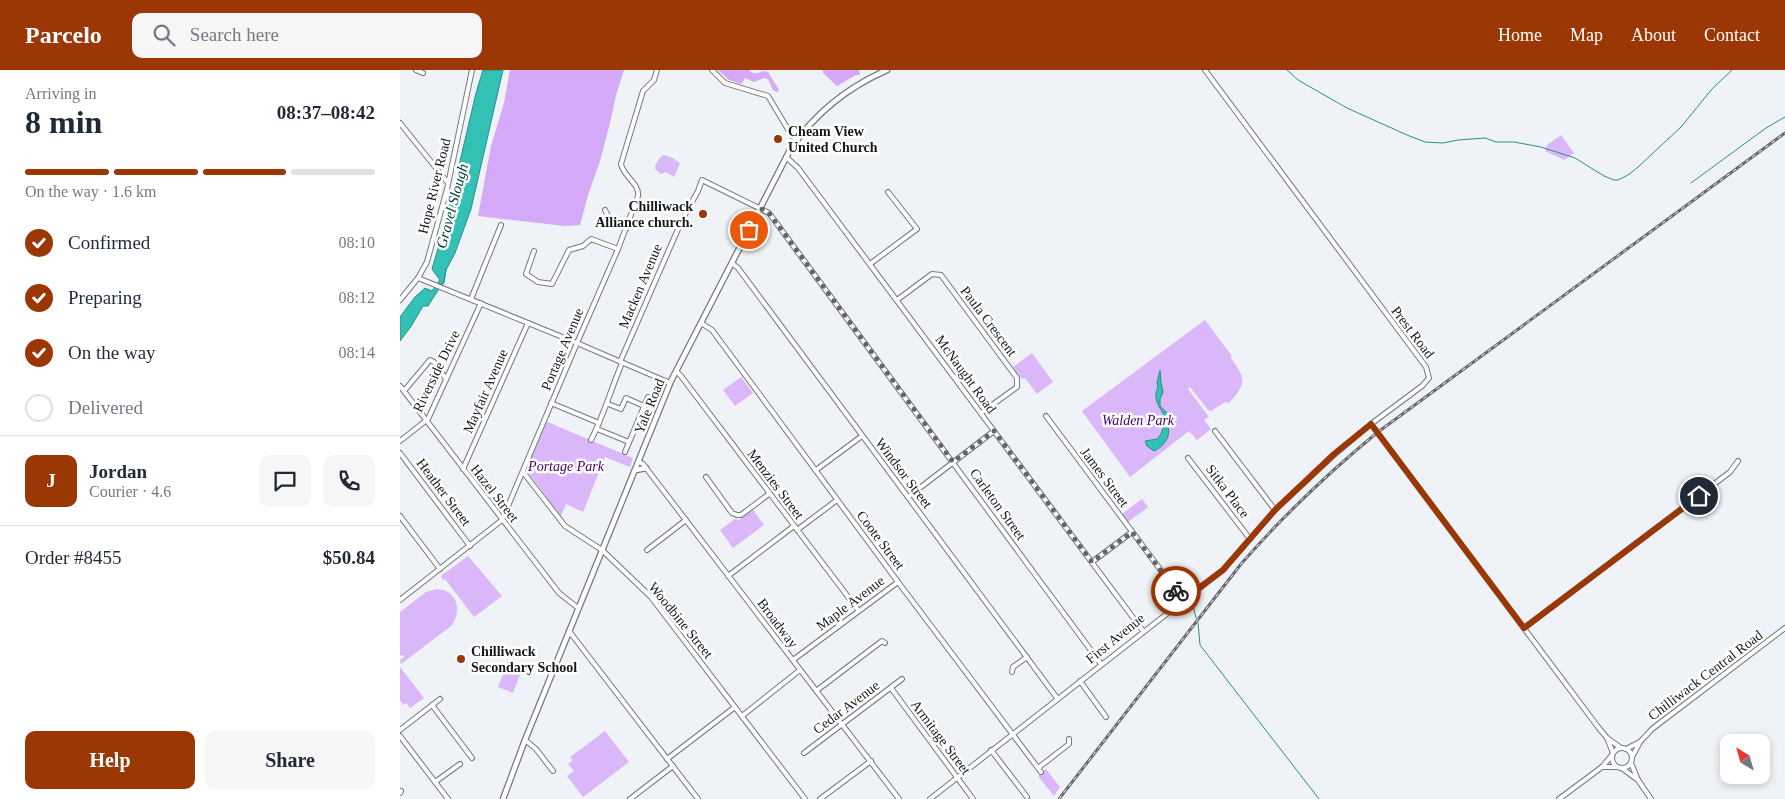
<!DOCTYPE html>
<meta charset="utf-8">
<style>
:root{--surface:#fff;--page:#f6f6f7;--text:#1f2937;--muted:#747a83;--line:#e0e1e3;--accent:#9b3605}
body{margin:0;font-family:Georgia,serif;background:var(--page);color:var(--text);height:100vh;display:flex;flex-direction:column;font-size:19px;white-space:nowrap}
*{box-sizing:border-box;margin:0}
p{font-size:16px;color:var(--muted)}
.icon{flex:none;width:28px;height:28px;fill:none;stroke:currentColor;stroke-width:2;stroke-linecap:round;stroke-linejoin:round}
.map{position:relative;flex:1;overflow:hidden}
.side{display:flex;flex-direction:column;background:var(--surface);width:400px}
.side>*{flex:none}
.needle{width:32px;rotate:323deg}
.fabs{position:absolute;left:1320px;top:664px;display:grid;gap:10px}
.fabs a{display:grid;place-items:center;width:50px;height:50px;border-radius:10px;background:var(--surface);box-shadow:0 2px 8px #0003;font-size:25px}
.pin{position:absolute;display:grid;place-items:center;width:42px;height:42px;color:#fff;margin:-21px;border:2px solid #fff;border-radius:50%;box-shadow:0 1px 5px #0007}
.courier{position:absolute;display:grid;place-items:center;width:50px;height:50px;margin:-25px;border:4px solid #9b3605;border-radius:50%;background:#fff;color:#222;box-shadow:0 1px 6px #0007}
.head em{font-style:normal;font-weight:700}
.head div{display:flex;flex-direction:column-reverse}
.head{display:flex;align-items:center;justify-content:space-between;height:85px;padding:0 25px}
h1{font-size:32px;font-weight:700;line-height:38px}
.bar{display:grid;grid-template-columns:repeat(4,1fr);gap:8px 5px;align-content:center;height:60px;padding:0 25px}
.bar i{height:6px;border-radius:4px;background:var(--line)}
.bar .current{background:var(--accent)}
.bar p{grid-column:span 4}
.line{display:flex;align-items:center;gap:12px;padding:0 25px;border-top:1px solid var(--line)}
.line div{flex:1}
.round{display:grid;place-items:center;flex:none;width:52px;height:52px;border-radius:10px;background:var(--page)}
ol{padding:0 25px;list-style:none}
li{display:flex;align-items:center;gap:15px;height:55px}
li p{margin-inline-start:auto}
li .icon{padding:5px;border-radius:50%;background:var(--accent);color:#fff;stroke-width:4}
li:last-child{color:var(--muted)}
li i{width:28px;height:28px;border:2px solid var(--line);border-radius:50%}
.button{display:flex;gap:10px;margin-top:auto;padding:10px 25px}
.button a{flex:1;height:58px;border-radius:10px;background:var(--accent);color:#fff;font-size:20px;font-weight:700;line-height:58px;text-align:center}
.button a+a{background:var(--page);color:var(--text)}
header{display:flex;align-items:center;gap:30px;box-sizing:border-box;height:70px;padding:0 25px;background:var(--accent);color:#fff}
header strong{font-size:24px}
nav{display:flex;gap:28px;margin-inline-start:auto;font-size:18px}
.search{width:350px;height:45px;background:var(--page);display:flex;align-items:center;gap:12px;box-sizing:border-box;padding:0 18px;border-radius:10px;color:var(--muted);font-size:19px}
main{display:flex;flex:1;min-height:0}
.map>svg:first-child{display:block}
.green{fill:#dab7f8}
.forest{fill:#d3a9f8}
.water{fill:#32c1b4;stroke:#2a8f86}
.lines{fill:none;stroke-linecap:round;stroke-linejoin:round}
.stream{stroke:#2a8f86;stroke-width:1}
.minor-casing{stroke:#75787a;stroke-width:6}
.major-casing{stroke:#75787a;stroke-width:7}
.minor{stroke:#fff;stroke-width:4}
.major{stroke:#fff;stroke-width:4.5}
.rail-casing{stroke:#66686a;stroke-width:3}
.rail{stroke:#fff;stroke-width:1;stroke-dasharray:4;stroke-linecap:butt}
.done{stroke:#636567;stroke-width:5;stroke-dasharray:0 9}
.route{stroke:#9b3605;stroke-width:6}
.poi-dot{fill:#9b3605;stroke:#fff;stroke-width:2}
.labels{text-anchor:middle;stroke-width:5;stroke-linejoin:round;paint-order:stroke}
.poi-label{font-size:14px;font-weight:bold;fill:#18191a;stroke:#fff;text-anchor:start}
.street-label{font-size:14px;fill:#18191a;stroke:#fff}
.park-label{font-size:14px;font-style:italic;fill:#420263;stroke:#fff}
.water-label{font-size:15px;font-style:italic;fill:#00403b;stroke:#fff}
</style>
<header>
<strong>Parcelo</strong>
<div class="search"><svg class="icon" aria-label="search" viewBox="0 0 24 24"><circle cx="10" cy="10" r="6"/><path d="M15 15l6 6"/></svg>Search here</div>
<nav><a>Home</a><a>Map</a><a>About</a><a>Contact</a></nav>
</header>
<main>
<section class="side">
<div class="head"><div><h1>8 min</h1><p>Arriving in</p></div><em>08:37–08:42</em></div>
<div class="bar"><i class="current"></i><i class="current"></i><i class="current"></i><i></i><p>On the way · 1.6 km</p></div>
<ol>
<li><svg class="icon" aria-label="check" viewBox="0 0 24 24"><path d="M5 12l5 5 9-10"/></svg>Confirmed<p>08:10</p></li>
<li><svg class="icon" aria-label="check" viewBox="0 0 24 24"><path d="M5 12l5 5 9-10"/></svg>Preparing<p>08:12</p></li>
<li><svg class="icon" aria-label="check" viewBox="0 0 24 24"><path d="M5 12l5 5 9-10"/></svg>On the way<p>08:14</p></li>
<li><i></i>Delivered</li>
</ol>
<div class="line" style="height:90px"><b class="round" style="background:var(--accent);color:#fff">J</b><div><b>Jordan</b><p>Courier · 4.6</p></div><a class="round"><svg class="icon" aria-label="chat" viewBox="0 0 24 24"><path d="M4 5h16v11H9l-5 4z"/></svg></a><a class="round"><svg class="icon" aria-label="phone" viewBox="0 0 24 24"><path d="M5 4h4l2 5-3 2q2 4 5 5l2-3 5 2v4C11 20 4 13 5 4z"/></svg></a></div>
<div class="line" style="height:65px"><div>Order #8455</div><b>$50.84</b></div>
<div class="button"><a>Help</a><a>Share</a></div>
</section>
<div class="map">
<svg width="1385" height="729" viewBox="0 0 1385 729">
<rect width="100%" height="100%" fill="#eff2f6"/>
<g class="green">
<polygon points="1161,65 1174,83 1164,90 1145,81 1147,75"/>
<path d="M 264,85 L 275,89 L 273,93 L 275,90 L 280,93 L 274,107 L 266,102 L 261,104 L 255,99 C 255,94 259,87 264,85 Z"/>
<path d="M 805,250 L 832,286 L 830,287 C 846,308 847,314 829,333 L 825,332 L 811,341 L 808,340 L 790,317 L 788,319 L 809,347 L 804,350 L 811,359 L 797,370 L 789,361 L 730,407 L 682,341 Z"/>
<polygon points="632,283 653,312 637,324 625,308 622,309 613,297"/>
<polygon points="341,307 353,323 335,336 323,320"/>
<polygon points="145,351 233,388 230,397 205,387 183,442 166,434 161,446 126,400"/>
<polygon points="742,429 748,437 728,452 722,444"/>
<polygon points="353,440 364,455 333,478 320,460 335,449 339,450"/>
<polygon points="68,486 102,526 74,547 45,509 43,510 41,506"/>
<path d="M 37,519 C 57,520 63,541 51,556 L 1,594 L 0,590 L 5,586 L 0,585 L 0,542 L 26,522 Z"/>
<polygon points="108,591 123,597 113,623 98,617"/>
<polygon points="0,597 24,628 10,638 6,633 3,635 0,630"/>
<polygon points="205,661 229,692 183,727 167,706 174,701 168,694 173,690 170,687"/>
<polygon points="646,699 660,717 654,726 638,706"/>
</g>
<g class="forest">
<polygon points="110,0 224,0 216,25 210,53 200,91 188,125 180,155 165,156 78,146 91,76 104,33"/>
<path d="M 318,0 L 349,0 C 354,6 359,2 365,1 L 368,2 L 379,20 L 377,22 L 373,20 L 368,9 L 364,8 L 354,12 L 345,8 L 341,14 L 329,10 Z"/>
<polygon points="423,0 459,0 460,5 456,5 437,16 423,3"/>
</g>
<g class="water">
<polygon points="83,0 103,0 71,139 55,183 46,200 44,211 28,236 23,236 12,255 0,271 0,247 15,227 25,218 32,221 40,210 32,199 46,151 76,23"/>
<path d="M 760,300 L 761,312 L 763,322 L 760,329 L 760,336 L 769,345 L 768,348 L 765,347 C 760,337 752,329 758,317 L 757,313 Z"/>
<path d="M 767,354 C 772,365 765,376 754,381 L 747,376 L 745,371 L 757,369 L 761,364 L 764,355 Z"/>
</g>
<g class="lines">
<g class="stream">
<polyline points="887,0 898,10 947,38 1007,65 1025,72 1043,73 1058,70 1085,68 1096,72 1114,72 1141,77 1175,88 1204,106 1214,110 1218,110 1228,105 1237,98 1281,57 1312,19 1332,0"/>
<polyline points="1291,113 1366,58 1385,47"/>
<polyline points="41,216 44,213 46,199"/>
<polyline points="794,530 794,540 796,548"/>
<polyline points="798,553 800,575 919,729"/>
</g>
<g class="minor-casing">
<g id="minor">
<polyline points="16,0 23,3"/>
<polyline points="312,0 325,13 368,26 392,66 396,70"/>
<polyline points="0,53 48,113"/>
<polyline points="386,87 398,98 743,561"/>
<polyline points="205,140 209,148 227,158"/>
<polyline points="134,181 126,204 138,212 152,214 169,180 183,176 191,169 218,179"/>
<polyline points="332,193 338,198 657,628"/>
<polyline points="470,194 517,159 488,122"/>
<polyline points="18,208 177,273 270,313"/>
<polyline points="71,229 101,155"/>
<polyline points="0,230 18,208 27,192 47,119 72,0"/>
<polyline points="497,230 532,204 541,205 617,308 617,317 581,343"/>
<polyline points="301,253 312,260 498,512 641,702"/>
<polyline points="220,292 282,150 298,121 302,110 369,143 701,594"/>
<polyline points="276,301 281,306 458,540"/>
<polyline points="0,316 159,523 178,538"/>
<polyline points="4,321 30,290 34,292 46,309"/>
<polyline points="151,333 199,353"/>
<polyline points="208,334 221,339 226,328 244,336"/>
<polyline points="646,346 783,530"/>
<polyline points="971,354 1198,657 1207,668 1221,678"/>
<polyline points="197,359 229,372"/>
<polyline points="815,361 875,440"/>
<path d="M 191,370 C 204,345 211,319 222,293"/>
<polyline points="0,371 28,349 81,233"/>
<polyline points="225,382 248,327"/>
<polyline points="0,383 70,476"/>
<polyline points="788,388 850,469"/>
<polyline points="239,392 243,394 499,729"/>
<polyline points="63,399 128,253"/>
<polyline points="416,400 462,366"/>
<polyline points="123,402 165,456 202,480 251,527 405,729"/>
<polyline points="306,407 332,443 337,445 341,445 369,424"/>
<polyline points="508,427 594,361"/>
<polyline points="0,446 40,499"/>
<polyline points="397,460 437,430"/>
<polyline points="247,480 286,450"/>
<polyline points="692,492 732,462"/>
<polyline points="328,506 394,456"/>
<path d="M 0,530 L 102,450 L 177,273 L 218,179 L 238,126 C 240,114 223,106 221,94 L 243,21 L 254,10 L 257,0"/>
<polyline points="1124,558 1330,402 1338,391"/>
<polyline points="169,561 298,729"/>
<polyline points="393,590 498,512"/>
<polyline points="612,602 613,597 627,587"/>
<polyline points="680,611 706,647"/>
<polyline points="491,618 573,729"/>
<polyline points="416,621 482,571 485,573"/>
<polyline points="32,635 72,688"/>
<polyline points="342,646 400,600"/>
<polyline points="0,660 40,629"/>
<polyline points="0,666 48,729"/>
<polyline points="1207,668 1213,683"/>
<polyline points="125,670 136,679 153,701"/>
<circle cx="1222" cy="688" r="10"/>
<polyline points="1226,679 1240,672"/>
<polyline points="591,680 627,727"/>
<polyline points="404,683 502,609"/>
<polyline points="1232,687 1240,672 1252,659 1385,558"/>
<polyline points="267,689 335,637"/>
<polyline points="1231,693 1238,710 1251,729"/>
<polyline points="1202,697 1216,697"/>
<polyline points="638,698 669,674 669,669"/>
<polyline points="1223,699 1238,710"/>
<polyline points="35,712 60,694"/>
<polyline points="0,723 1,721"/>
<polyline points="230,729 273,696"/>
<polyline points="420,729 471,691"/>
<polyline points="530,729 823,500 875,440 934,385 971,354 1022,316 1029,308 1026,297 805,0"/>
<polyline points="1159,729 1202,697 1212,685"/>
</g>
</g>
<g class="major-casing">
<g id="major">
<polyline points="236,400 246,398"/>
<path d="M 103,729 L 125,670 L 271,311 L 391,78 C 415,44 448,17 487,0"/>
</g>
</g>
<use href="#minor" class="minor"/>
<use href="#major" class="major"/>
<g class="rail-casing">
<path id="rail" d="M 659,729 L 841,494 C 883,446 928,403 978,362 L 1385,63"/>
</g>
<use href="#rail" class="rail"/>
</g>
<g class="lines">
<polyline class="done" points="349,160 360,138 369,143 553,392 594,361 692,492 732,462 776,521"/>
<polyline class="route" points="776,521 783,530 823,500 875,440 934,384 971,354 1124,558 1299,426"/>
</g>
<g class="poi-dot">
<circle cx="378" cy="69" r="5"/>
<circle cx="303" cy="144" r="5"/>
<circle cx="61" cy="589" r="5"/>
</g>
<g class="labels">
<g class="poi-label">
<text x="388" y="66">Cheam View<tspan x="388" dy="16">United Church</tspan></text>
<text x="293" y="141" text-anchor="end">Chilliwack<tspan x="293" dy="16">Alliance church.</tspan></text>
<text x="71" y="586">Chilliwack<tspan x="71" dy="16">Secondary School</tspan></text>
</g>
<g class="street-label">
<text transform="translate(34 116) rotate(-76)" y="5">Hope River Road</text>
<text transform="translate(240 216) rotate(-67)" y="5">Macken Avenue</text>
<text transform="translate(589 251) rotate(53)" y="5">Paula Crescent</text>
<text transform="translate(1013 262) rotate(53)" y="5">Prest Road</text>
<text transform="translate(162 279) rotate(-67)" y="5">Portage Avenue</text>
<text transform="translate(36 301) rotate(-64)" y="5">Riverside Drive</text>
<text transform="translate(566 304) rotate(54)" y="5">McNaught Road</text>
<text transform="translate(85 321) rotate(-66)" y="5">Mayfair Avenue</text>
<text transform="translate(249 336) rotate(-68)" y="5">Yale Road</text>
<text transform="translate(504 403) rotate(53)" y="5">Windsor Street</text>
<text transform="translate(705 407) rotate(53)" y="5">James Street</text>
<text transform="translate(376 414) rotate(53)" y="5">Menzies Street</text>
<text transform="translate(828 421) rotate(53)" y="5">Sitka Place</text>
<text transform="translate(44 422) rotate(53)" y="5">Heather Street</text>
<text transform="translate(95 423) rotate(52)" y="5">Hazel Street</text>
<text transform="translate(598 434) rotate(54)" y="5">Carleton Street</text>
<text transform="translate(481 470) rotate(53)" y="5">Coote Street</text>
<text transform="translate(450 533) rotate(-37)" y="5">Maple Avenue</text>
<text transform="translate(281 550) rotate(51)" y="5">Woodbine Street</text>
<text transform="translate(378 553) rotate(53)" y="5">Broadway</text>
<text transform="translate(715 568) rotate(-39)" y="5">First Avenue</text>
<text transform="translate(1305 605) rotate(-37)" y="5">Chilliwack Central Road</text>
<text transform="translate(446 637) rotate(-37)" y="5">Cedar Avenue</text>
<text transform="translate(541 667) rotate(53)" y="5">Armitage Street</text>
</g>
<g class="park-label">
<text x="738" y="355">Walden Park</text>
<text x="166" y="401">Portage Park</text>
</g>
<g class="water-label">
<text transform="translate(52 136) rotate(-75)" y="5">Gravel Slough</text>
</g>
</g>
</svg>
<div class="fabs">
<a><svg class="needle" viewBox="-14 -14 28 28"><path d="M0-13l5 13h-10z" fill="#e53935"/><path d="M0 13l5-13h-10z" fill="#747a83"/></svg></a>
</div>
<div class="pin" style="left:349px;top:160px;background:#ea580c"><svg class="icon" aria-label="bag" viewBox="0 0 24 24"><path d="M5 8h14l-1 12H6zM9 8a3 3 0 0 1 6 0"/></svg></div>
<div class="pin" style="left:1299px;top:426px;background:#1f2937"><svg class="icon" aria-label="home" viewBox="0 0 24 24"><path d="M3 11l9-7 9 7M6 9v11h12V9"/></svg></div>
<div class="courier" style="left:776px;top:521px"><svg class="icon" aria-label="bike" viewBox="0 0 24 24"><circle cx="6" cy="16" r="4"/><circle cx="18" cy="16" r="4"/><path d="M6 16l4-8h5l3 8M10 8l3 8H6M13 5h3"/></svg></div>
</div>
</main>
